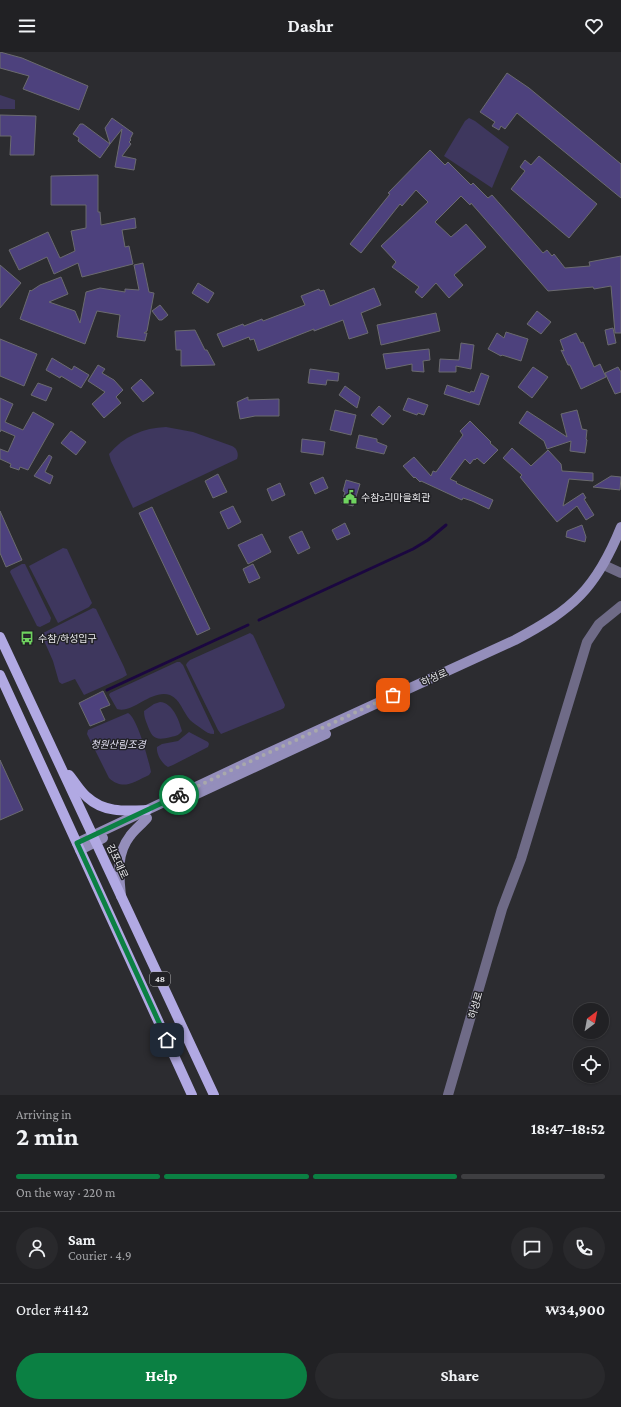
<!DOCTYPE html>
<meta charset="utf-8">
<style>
:root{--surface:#212124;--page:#29292c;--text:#f1f3f6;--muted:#a2a3a6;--line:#3e3e41;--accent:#0b8043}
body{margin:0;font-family:"Crimson Pro","Noto Sans KR",serif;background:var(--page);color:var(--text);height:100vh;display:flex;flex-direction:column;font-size:15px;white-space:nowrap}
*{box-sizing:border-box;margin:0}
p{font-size:13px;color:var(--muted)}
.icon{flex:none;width:22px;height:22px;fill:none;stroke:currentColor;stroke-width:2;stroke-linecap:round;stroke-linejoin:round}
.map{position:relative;height:1043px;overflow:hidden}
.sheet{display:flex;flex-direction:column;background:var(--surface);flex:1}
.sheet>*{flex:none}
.needle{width:26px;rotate:32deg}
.fabs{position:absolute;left:573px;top:951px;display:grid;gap:8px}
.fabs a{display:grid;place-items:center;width:36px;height:36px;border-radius:50%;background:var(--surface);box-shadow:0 1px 3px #0004,0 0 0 1px var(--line);font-size:20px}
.pin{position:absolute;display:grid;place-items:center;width:34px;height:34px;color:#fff;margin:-17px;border-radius:8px;box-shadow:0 2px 6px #0006}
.courier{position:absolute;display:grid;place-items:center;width:40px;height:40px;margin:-20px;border:3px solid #0b8043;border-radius:50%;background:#fff;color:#222;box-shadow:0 1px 5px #0007}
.summary em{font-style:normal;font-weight:700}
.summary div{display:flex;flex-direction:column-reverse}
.summary{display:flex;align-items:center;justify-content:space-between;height:68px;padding:0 16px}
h1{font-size:26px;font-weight:700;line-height:30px}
.bar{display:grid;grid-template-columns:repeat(4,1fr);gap:6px 4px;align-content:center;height:48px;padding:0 16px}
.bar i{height:5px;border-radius:3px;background:var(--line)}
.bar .active{background:var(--accent)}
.bar p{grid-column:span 4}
.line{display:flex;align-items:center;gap:10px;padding:0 16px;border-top:1px solid var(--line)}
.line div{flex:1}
.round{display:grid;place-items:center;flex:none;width:42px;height:42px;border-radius:21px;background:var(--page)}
.cta{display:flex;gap:8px;margin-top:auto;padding:8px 16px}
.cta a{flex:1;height:46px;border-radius:24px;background:var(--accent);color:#fff;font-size:16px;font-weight:700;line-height:46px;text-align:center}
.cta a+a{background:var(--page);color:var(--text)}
header{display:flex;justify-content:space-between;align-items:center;height:52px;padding:0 16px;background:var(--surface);font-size:18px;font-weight:700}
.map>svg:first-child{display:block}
.green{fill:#3e375e}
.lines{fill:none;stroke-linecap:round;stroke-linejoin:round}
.stream{stroke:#1b0740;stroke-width:3}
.building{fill:#4d417d;stroke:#6b6b6f}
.street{stroke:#6f6b87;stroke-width:10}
.secondary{stroke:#948ebb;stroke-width:10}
.primary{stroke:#b1a9e3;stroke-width:10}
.done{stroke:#a8a8ac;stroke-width:4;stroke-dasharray:0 7.2}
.route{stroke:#0b8043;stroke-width:5}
.labels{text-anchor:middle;stroke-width:3;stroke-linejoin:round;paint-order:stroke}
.shield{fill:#222226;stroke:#afafb2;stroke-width:1}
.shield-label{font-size:9px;font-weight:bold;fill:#ebebee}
.poi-label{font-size:10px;fill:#ebebee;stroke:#222226;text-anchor:start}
.street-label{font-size:10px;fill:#ebebee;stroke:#222226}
.park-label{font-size:10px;font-style:italic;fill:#e3e1f4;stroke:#222226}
</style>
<header><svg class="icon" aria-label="menu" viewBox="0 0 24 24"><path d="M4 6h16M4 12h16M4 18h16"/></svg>Dashr<svg class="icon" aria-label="heart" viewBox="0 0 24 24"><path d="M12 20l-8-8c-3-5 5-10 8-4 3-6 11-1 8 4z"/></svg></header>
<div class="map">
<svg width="621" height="1043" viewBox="0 0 621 1043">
<rect width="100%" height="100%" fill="#2c2c30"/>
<g class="green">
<polygon points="0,43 15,48 15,57 0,57"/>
<polygon points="469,66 475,69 509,95 492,136 444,104 465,69"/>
<path d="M 166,375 L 193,380 L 232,394 C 237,396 239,402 237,407 L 133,456 L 111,409 L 109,402 C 124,384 143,376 166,375 Z"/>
<polygon points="63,496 67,497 92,551 89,555 58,571 29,514"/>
<polygon points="22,512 25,512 51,566 50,570 40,575 37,574 10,520 11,518"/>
<polygon points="93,556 96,557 124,615 127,623 122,626 84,643 75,627 62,632 59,630 53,609 42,584 43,581"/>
<polygon points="250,581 253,583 255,587 285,653 284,656 280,658 221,682 218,678 186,613 187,611 190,608"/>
<path d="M 177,610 L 180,610 L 183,613 L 214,679 L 214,682 C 209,682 206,680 202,677 C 198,674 193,671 190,668 C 183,660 180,647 170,643 C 151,637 133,662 117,657 L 109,643 L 110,641 Z"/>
<path d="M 160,650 C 173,651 179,668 182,679 C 179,683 176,684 171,685 C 155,689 152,686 147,672 C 145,667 144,664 144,659 L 154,652 Z"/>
<path d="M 128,661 C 137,665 149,709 151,720 L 149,723 C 134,730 123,739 109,726 L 87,682 L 88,678 Z"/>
<path d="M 189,680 L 208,690 L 209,692 L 208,695 L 173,713 L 168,715 C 162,712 156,702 157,695 L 162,692 L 178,689 Z"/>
</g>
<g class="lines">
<g class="stream">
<polyline points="259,568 413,497 428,488 446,473"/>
<polyline points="107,638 248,573"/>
</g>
</g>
<g class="building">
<polygon points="0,0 22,6 88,34 79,58 23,37 29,24 0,16"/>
<polygon points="507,21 529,36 621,112 621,146 517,61 505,77 501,74 499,78 492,74 495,70 480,60"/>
<polygon points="0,63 36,64 34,103 10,103 11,84 0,84"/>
<polygon points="112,66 133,81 130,87 131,88 129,90 131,92 122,104 136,107 134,118 115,115 122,77 110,92 105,76"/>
<polygon points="80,72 83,72 110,92 100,106 78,89 79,86 73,82"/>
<polygon points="430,98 445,113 448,110 471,133 473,131 488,146 492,143 543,201 547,198 552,204 554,202 565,216 590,214 589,210 621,204 621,281 615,281 611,234 594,237 593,235 548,239 471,151 470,153 461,144 435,170 451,185 466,172 486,195 454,223 463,233 449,246 436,231 422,246 415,240 419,235 392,215 396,210 381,194 428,150 416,138 402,154 400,152 361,201 350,192 390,142 388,141"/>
<polygon points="539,104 597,152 569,186 511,137 525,119 520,115 525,108 531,113"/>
<polygon points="98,123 98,160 100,160 101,173 135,166 136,176 122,178 125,195 129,194 133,212 82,225 78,211 54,222 47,205 19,218 9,198 48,180 60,206 75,199 71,179 86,176 86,153 51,153 51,124"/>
<polygon points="143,211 149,240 154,241 147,279 144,281 147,281 145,289 117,285 120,263 97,259 85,292 20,267 30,238 31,239 40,233 61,225 68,242 49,250 75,259 80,271 86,240 100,236 125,240 125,237 139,238 134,213"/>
<polygon points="0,213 21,231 0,256"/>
<polygon points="198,231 214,241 208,251 192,241"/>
<polygon points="374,236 381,253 361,261 368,281 349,287 343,268 314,279 314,277 258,299 254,287 250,288 249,285 223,295 217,282 243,272 244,274 262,267 263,269 305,253 301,244 319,237 320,239 324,238 330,254"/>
<polygon points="160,253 168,263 162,268 159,268 152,259"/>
<polygon points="537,259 551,270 541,282 527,272"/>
<polygon points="436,261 440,279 381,293 377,273"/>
<polygon points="613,276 616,291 608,293 605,278"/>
<polygon points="195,278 205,298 207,298 215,313 181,314 181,298 176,298 175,279"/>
<polygon points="506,280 528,287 521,309 502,303 501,304 488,297 497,281 504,286"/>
<polygon points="576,281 581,291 583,290 594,315 600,312 606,325 581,337 570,313 568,313 561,298 564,299 560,288"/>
<polygon points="0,287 37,302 24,334 0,324"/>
<polygon points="461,291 474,293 471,317 456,314 456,320 439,320 440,307 459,308"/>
<polygon points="429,297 430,308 423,309 424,320 412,319 412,312 386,317 383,302"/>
<polygon points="52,306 72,318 74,314 89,323 81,336 61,324 60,326 46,318"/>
<polygon points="98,313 105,317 102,321 114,328 123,338 116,345 121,351 104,366 92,352 105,340 88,329"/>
<polygon points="533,315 548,325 532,346 518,335"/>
<polygon points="618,315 621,320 621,340 615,342 605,321"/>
<polygon points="310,317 339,321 338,329 327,328 326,333 308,331"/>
<polygon points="481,321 489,324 479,353 444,342 447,333 470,341 471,339 474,340"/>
<polygon points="141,327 154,341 143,350 131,336"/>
<polygon points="38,331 52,336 46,349 31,343"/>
<polygon points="345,334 360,345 357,356 339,343"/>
<polygon points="248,345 248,348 279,347 279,364 255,364 240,367 237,350"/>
<polygon points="0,346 13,352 5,370 23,378 33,360 54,372 28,418 20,415 19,418 10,415 11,412 0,407 0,397 8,400 15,384 1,378 0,380"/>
<polygon points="408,346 428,353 424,363 418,361 417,363 403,358"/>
<polygon points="379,354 391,364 383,373 371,363"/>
<polygon points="335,358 356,363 351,383 330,378"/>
<polygon points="577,358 582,377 587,378 586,387 587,388 585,401 570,399 571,389 547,397 544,389 519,371 527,359 567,385 561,362"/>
<polygon points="470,369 491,390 490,391 498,398 484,412 477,406 475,408 474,407 470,412 465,407 450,427 457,430 456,431 493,448 489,457 472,449 463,446 462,448 421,429 420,430 415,425 414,426 403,414 414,405 431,424 433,419 436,420 463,383 460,379"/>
<polygon points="71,379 86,390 76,403 61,391"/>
<polygon points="359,383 377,387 377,390 387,394 384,402 356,396"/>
<polygon points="302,387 325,390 323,403 301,400"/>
<polygon points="512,396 531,414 548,398 561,412 562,419 593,421 593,429 569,427 563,454 583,441 586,446 584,447 594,463 586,468 577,454 557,470 520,425 522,423 503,406"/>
<polygon points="49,403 52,405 45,420 53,424 50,432 34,424"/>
<polygon points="218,422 227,440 213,446 205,429"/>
<polygon points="611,424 621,425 620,438 593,435"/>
<polygon points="323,425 328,436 315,442 310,431"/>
<polygon points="346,428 360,432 353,454 342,451 345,440 343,439"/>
<polygon points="280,431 285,443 272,449 267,437"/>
<polygon points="233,454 241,470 228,477 220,460"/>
<polygon points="152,455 210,577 197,583 139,461"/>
<polygon points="0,459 22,508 6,515 0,501"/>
<polygon points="345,471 350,482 337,488 332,478"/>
<polygon points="582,473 586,485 585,490 566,485 567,479"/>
<polygon points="302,479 310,496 298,502 289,485"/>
<polygon points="262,482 271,500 248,512 238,493"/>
<polygon points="253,512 260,526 249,531 243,517"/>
<polygon points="103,639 110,653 100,657 105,668 90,674 79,651"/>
<polygon points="0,708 23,758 0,768"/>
</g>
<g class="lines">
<g class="street">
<polyline points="608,515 621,521"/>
<polyline points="448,1043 502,857 521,807 587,590 599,572 621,554"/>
</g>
<g class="secondary">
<polyline points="186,747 326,682"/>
<path d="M 77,791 L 253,708 L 515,588 C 573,557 596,537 621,475"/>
<polyline points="80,798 103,786"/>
<path d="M 121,844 C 119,823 116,802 130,784 C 135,777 142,772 147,766"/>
</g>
<g class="primary">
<polyline points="0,585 214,1043"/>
<polyline points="0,623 192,1043"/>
<path d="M 69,723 C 75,730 80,739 87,745 C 104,761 126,759 147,758"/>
</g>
</g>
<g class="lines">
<polyline class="done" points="179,743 253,708 393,643"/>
<polyline class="route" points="167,988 77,791 179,743"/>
</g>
<defs>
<g id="civic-bare" transform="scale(1.08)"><path d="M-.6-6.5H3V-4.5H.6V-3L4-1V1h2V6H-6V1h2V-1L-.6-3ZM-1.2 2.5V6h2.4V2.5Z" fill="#6fd35f" stroke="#222226" stroke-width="2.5" paint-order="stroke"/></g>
<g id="bus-bare" transform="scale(1.08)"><path d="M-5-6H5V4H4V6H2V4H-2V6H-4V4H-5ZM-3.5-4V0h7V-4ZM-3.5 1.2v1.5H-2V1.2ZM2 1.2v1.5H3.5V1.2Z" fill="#6fd35f" stroke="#222226" stroke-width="2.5" paint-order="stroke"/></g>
</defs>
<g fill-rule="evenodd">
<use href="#civic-bare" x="350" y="445"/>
<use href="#bus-bare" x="27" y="586"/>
</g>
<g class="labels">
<rect class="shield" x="150" y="920" width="20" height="14" rx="3"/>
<g class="shield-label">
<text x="160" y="930">48</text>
</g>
<g class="poi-label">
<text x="361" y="449">수참2리마을회관</text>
<text x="38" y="590">수참/하성입구</text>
</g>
<g class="street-label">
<text transform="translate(434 625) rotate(-24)" y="4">하성로</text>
<text transform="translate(118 809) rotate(65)" y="4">김포대로</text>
<text transform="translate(475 953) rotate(-74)" y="4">하성로</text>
</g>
<g class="park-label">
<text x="118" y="696">청원산림조경</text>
</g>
</g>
</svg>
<div class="fabs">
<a><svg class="needle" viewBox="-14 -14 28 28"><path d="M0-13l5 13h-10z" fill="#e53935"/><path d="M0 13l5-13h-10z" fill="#a2a3a6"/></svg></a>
<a><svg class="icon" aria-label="locate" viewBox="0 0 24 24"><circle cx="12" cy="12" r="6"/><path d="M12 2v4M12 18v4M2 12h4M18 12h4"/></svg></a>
</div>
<div class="pin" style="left:393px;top:643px;background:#ea580c"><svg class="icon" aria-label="bag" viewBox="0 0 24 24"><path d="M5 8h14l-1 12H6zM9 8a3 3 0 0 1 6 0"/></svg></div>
<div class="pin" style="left:167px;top:988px;background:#1f2937"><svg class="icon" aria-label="home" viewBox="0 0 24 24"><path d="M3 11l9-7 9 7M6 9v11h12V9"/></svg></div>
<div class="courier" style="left:179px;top:743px"><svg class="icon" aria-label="bike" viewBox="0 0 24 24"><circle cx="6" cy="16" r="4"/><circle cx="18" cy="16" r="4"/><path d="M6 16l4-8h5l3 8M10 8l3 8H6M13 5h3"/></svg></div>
</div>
<section class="sheet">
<div class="summary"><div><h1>2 min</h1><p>Arriving in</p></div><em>18:47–18:52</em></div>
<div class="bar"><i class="active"></i><i class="active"></i><i class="active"></i><i></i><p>On the way · 220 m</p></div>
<div class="line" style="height:72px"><a class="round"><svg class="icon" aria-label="person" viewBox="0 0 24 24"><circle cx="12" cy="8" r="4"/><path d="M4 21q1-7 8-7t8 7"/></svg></a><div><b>Sam</b><p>Courier · 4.9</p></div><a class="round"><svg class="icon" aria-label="chat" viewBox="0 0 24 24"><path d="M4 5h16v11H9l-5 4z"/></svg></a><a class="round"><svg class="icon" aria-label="phone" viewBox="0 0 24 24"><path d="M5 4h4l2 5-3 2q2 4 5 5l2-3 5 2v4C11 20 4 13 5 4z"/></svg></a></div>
<div class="line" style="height:52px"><div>Order #4142</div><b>₩34,900</b></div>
<div class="cta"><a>Help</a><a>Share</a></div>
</section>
